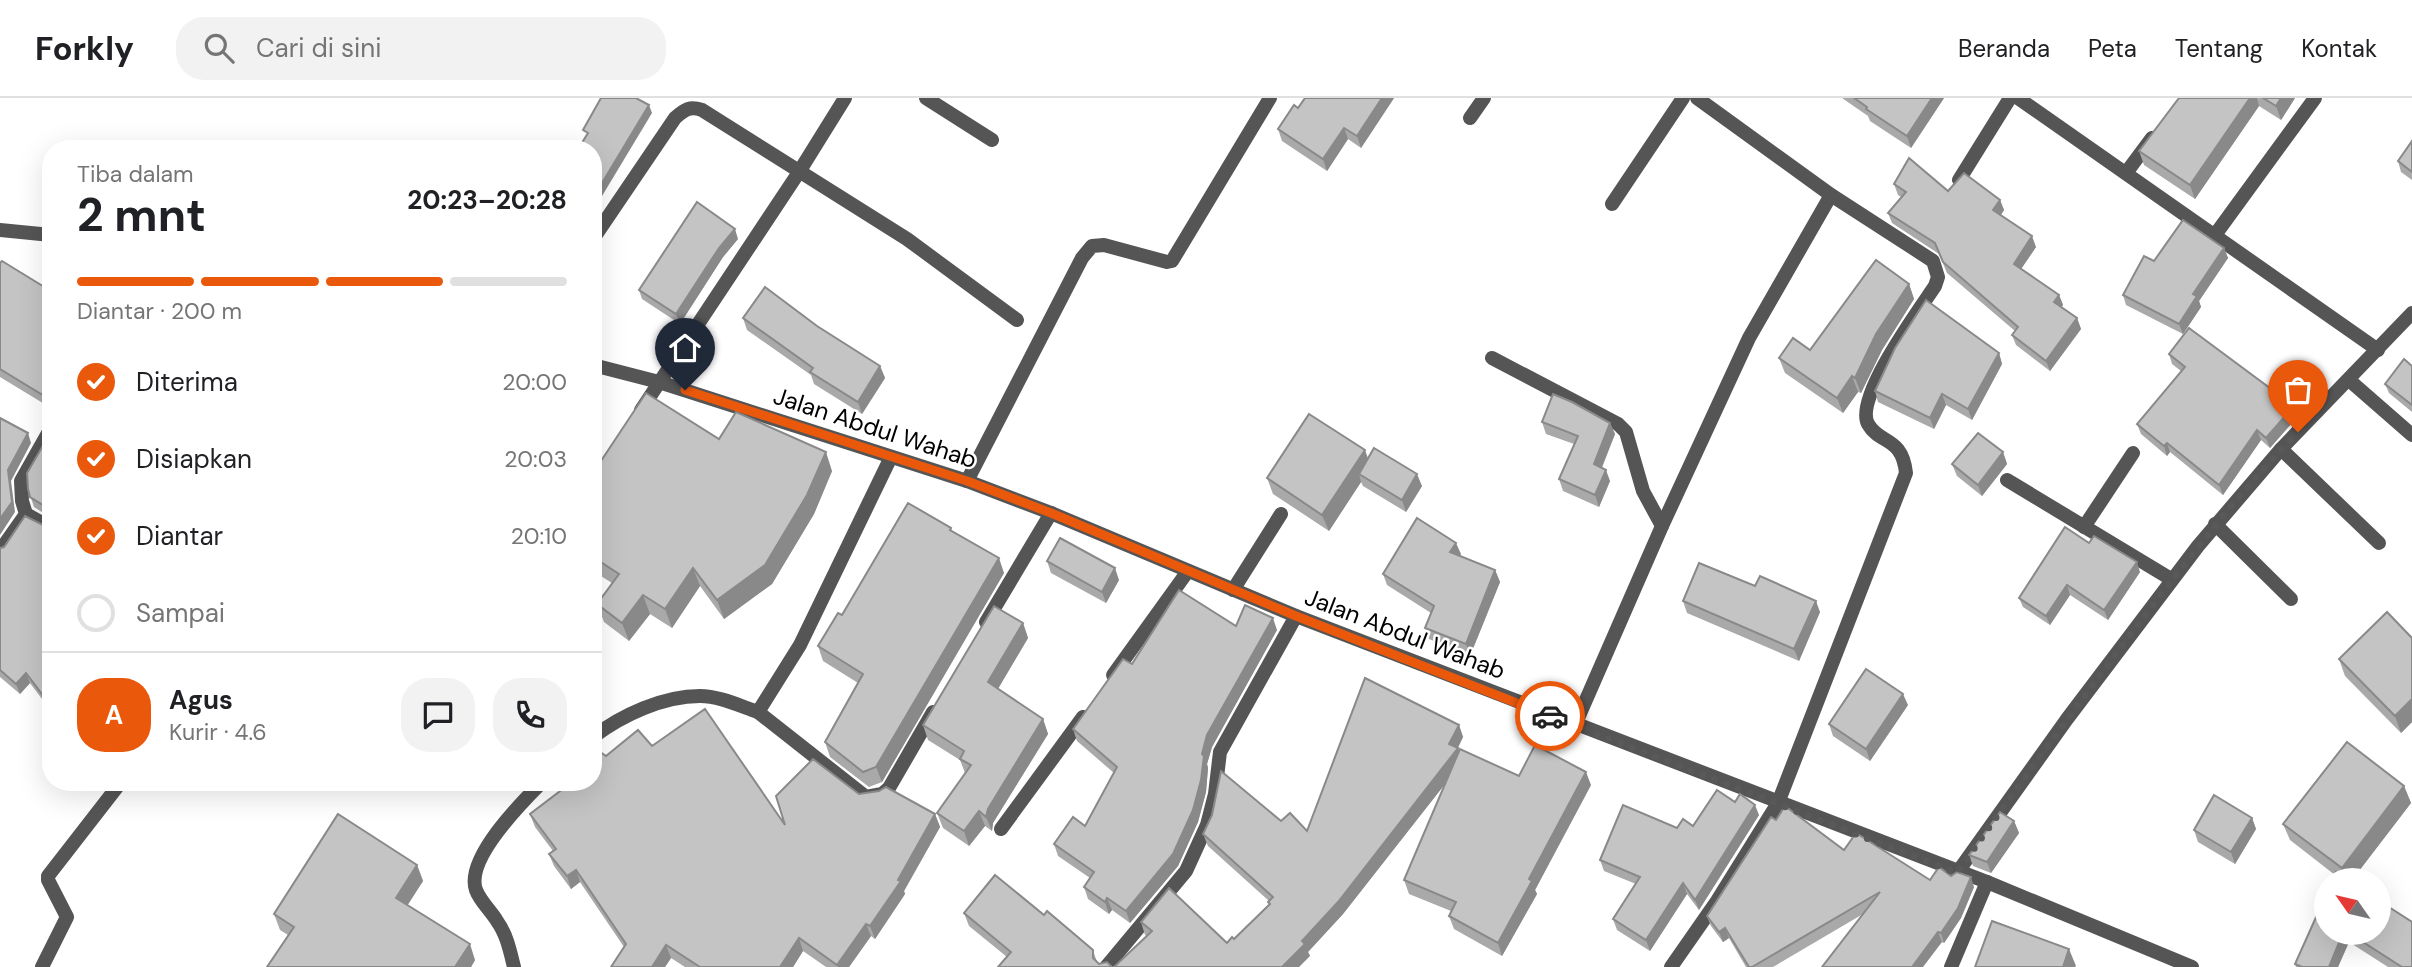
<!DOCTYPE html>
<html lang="id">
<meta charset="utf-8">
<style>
:root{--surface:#fff;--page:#f2f2f2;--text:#202124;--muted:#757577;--line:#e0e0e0;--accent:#ea580c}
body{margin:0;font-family:"DM Sans",sans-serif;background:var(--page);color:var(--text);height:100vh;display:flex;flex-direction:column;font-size:26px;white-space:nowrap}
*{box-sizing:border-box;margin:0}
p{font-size:23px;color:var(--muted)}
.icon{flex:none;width:38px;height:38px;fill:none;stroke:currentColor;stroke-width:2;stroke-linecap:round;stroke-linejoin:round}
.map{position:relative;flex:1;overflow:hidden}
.panel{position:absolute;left:42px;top:42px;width:560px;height:651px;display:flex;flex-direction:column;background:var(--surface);border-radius:28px;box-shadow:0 7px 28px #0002}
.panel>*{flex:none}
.needle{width:46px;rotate:304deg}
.tools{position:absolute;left:2314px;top:770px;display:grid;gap:14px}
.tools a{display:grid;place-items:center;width:77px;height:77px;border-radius:50%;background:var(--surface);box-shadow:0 7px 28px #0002;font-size:35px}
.pin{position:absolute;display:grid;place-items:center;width:60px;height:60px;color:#fff;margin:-72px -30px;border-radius:50% 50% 50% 0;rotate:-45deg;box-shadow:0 0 7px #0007}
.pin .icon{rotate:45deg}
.courier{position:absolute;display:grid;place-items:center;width:70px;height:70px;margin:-35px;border:5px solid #ea580c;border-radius:50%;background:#fff;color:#222;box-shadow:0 2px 9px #0007}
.summary em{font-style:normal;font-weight:700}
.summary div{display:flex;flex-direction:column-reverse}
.summary{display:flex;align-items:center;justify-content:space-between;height:119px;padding:0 35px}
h1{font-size:46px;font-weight:700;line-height:52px}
.bar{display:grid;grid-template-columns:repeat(4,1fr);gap:10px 7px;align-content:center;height:84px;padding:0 35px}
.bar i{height:9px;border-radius:5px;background:var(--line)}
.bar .active{background:var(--accent)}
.bar p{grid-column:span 4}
.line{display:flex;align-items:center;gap:18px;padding:0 35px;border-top:2px solid var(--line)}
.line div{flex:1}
.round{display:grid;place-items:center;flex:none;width:74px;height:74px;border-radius:28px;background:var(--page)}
ol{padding:0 35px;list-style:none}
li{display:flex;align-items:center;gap:21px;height:77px}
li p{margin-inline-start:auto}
li .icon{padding:7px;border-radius:50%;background:var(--accent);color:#fff;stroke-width:4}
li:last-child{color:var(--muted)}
li i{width:38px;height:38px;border:4px solid var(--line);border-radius:50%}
header{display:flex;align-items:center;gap:42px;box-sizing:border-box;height:98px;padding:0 35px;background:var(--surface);border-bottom:2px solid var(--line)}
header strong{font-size:33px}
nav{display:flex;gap:38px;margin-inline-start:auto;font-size:24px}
.search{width:490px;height:63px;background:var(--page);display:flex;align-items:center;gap:18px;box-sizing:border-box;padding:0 24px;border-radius:28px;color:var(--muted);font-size:26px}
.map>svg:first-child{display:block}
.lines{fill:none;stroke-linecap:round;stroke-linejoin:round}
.minor{stroke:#555;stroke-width:14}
.wall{fill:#a9a9a9}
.shaded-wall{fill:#898989}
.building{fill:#c4c4c4;stroke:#898989;stroke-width:2}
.done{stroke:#595959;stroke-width:7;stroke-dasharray:0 12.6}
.route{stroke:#ea580c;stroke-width:9}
.labels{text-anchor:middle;stroke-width:5;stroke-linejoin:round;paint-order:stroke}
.street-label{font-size:24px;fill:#000;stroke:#fff}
</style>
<header>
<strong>Forkly</strong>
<div class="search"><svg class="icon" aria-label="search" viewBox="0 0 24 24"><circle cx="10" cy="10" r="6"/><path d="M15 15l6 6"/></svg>Cari di sini</div>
<nav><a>Beranda</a><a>Peta</a><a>Tentang</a><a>Kontak</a></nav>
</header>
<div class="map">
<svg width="2412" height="869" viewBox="0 0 2412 869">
<rect width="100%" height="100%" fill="#fff"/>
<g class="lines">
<g class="minor">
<polyline points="926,0 992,42"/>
<polyline points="2018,0 2378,252"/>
<polyline points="1470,20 1484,0"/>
<polyline points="2126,75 2152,40"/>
<polyline points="1959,82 2010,0"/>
<polyline points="1612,106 1683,0"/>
<polyline points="0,132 51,137"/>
<polyline points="2215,137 2315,0"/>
<path d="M 593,141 L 675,20 C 685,11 690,8 702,12 L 907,141 L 1017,222"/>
<polyline points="1492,260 1618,326 1626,334 1643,393 1662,428"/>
<polyline points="593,267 659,284 967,383 1051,415 1296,518 1987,784 2192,869"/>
<polyline points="2349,282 2412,337"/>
<polyline points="641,312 799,74 845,0"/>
<polyline points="2281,351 2379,445"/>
<polyline points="2007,382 2171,481"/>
<polyline points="967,383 1082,160 1092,148 1104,147 1167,164 1172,163 1270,0"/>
<polyline points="26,416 51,430"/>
<polyline points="2215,426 2291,501"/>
<polyline points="2084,429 2133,355"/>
<polyline points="0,453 26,416 22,403 21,383 51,330"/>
<polyline points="1233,492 1281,416"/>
<polyline points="986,524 1051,415"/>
<polyline points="1113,577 1188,473"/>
<polyline points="758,614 866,699 882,696 889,690 933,614"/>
<polyline points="1575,627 1662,428 1749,240 1831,97"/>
<path d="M 593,639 C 622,617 663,598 700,598 C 719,598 740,608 758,614 L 800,547 L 891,359"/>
<polyline points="1001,731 1083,619"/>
<polyline points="1957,775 2067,621 2198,448 2281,351 2412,215"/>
<polyline points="42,869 67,819 48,782 48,778 121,684"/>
<path d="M 514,869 C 510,853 507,837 497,823 C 491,813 480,803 476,792 C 465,761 521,705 542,684"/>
<polyline points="1106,869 1186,773 1207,727 1215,696 1220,654 1296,518"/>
<path d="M 1671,869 L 1717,803 L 1778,705 L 1906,375 C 1902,338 1880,347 1868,326 C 1854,300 1919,212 1935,188 L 1938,179 L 1933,163 L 1831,97 L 1697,0"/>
<polyline points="1951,869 1987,784"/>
</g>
</g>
<g class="wall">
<polygon points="1394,0 1361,50 1348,41 1327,73 1282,43 1278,31 1298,10"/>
<polygon points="1842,0 1944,0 1911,50 1870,23 1868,18"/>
<polygon points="2179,0 2295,0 2281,22 2259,8 2195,101 2144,67 2139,53"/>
<polygon points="2412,43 2412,82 2401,74 2398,63"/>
<polygon points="1894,86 1948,93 2000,102 2004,112 2001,117 2036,149 2021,171 2059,197 2063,207 2061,209 2077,220 2081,231 2050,273 2016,247 2012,237 2015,233 1947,175 1939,156 1892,125 1888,115 1901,99 1898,97"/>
<polygon points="738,141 723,159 680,226 642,201 639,192"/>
<polygon points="2224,150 2228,160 2199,203 2201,209 2183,236 2126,207 2123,197 2154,163"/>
<polygon points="0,165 46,190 51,183 51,310 0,279"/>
<polygon points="1909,186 1914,201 1882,252 1861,295 1858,294 1843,315 1785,275 1779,260 1810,252"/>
<polygon points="743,220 817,228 880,268 885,280 862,316 814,286 811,277 747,232"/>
<polygon points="1999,255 2002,266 1972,322 1946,307 1934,331 1878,304 1875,293"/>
<polygon points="2169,256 2298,318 2270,350 2261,342 2223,397 2170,354 2167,358 2141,336 2137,326 2181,273 2172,266"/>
<polygon points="2412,268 2412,314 2389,295 2385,286"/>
<polygon points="1542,324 1610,325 1615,336 1602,370 1610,383 1599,409 1563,393 1559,381 1574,346 1546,336"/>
<polygon points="719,341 832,373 814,416 772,486 724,521 700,488 672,530 650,516 629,543 604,524 597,506 612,485 593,473 593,375"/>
<polygon points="51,347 51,420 34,409 28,391"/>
<polygon points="2003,354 2007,366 1982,398 1957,378 1952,366"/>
<polygon points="1368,361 1422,388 1406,414 1363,388 1361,384 1329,433 1273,396 1267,380"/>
<polygon points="51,427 51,613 30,585 20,596 0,579 0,450"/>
<polygon points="951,430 952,433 1004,475 882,684 869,689 830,659 825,644 858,585 823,563 818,548 842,517"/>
<polygon points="2089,445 2140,474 2108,522 2070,497 2050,527 2023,509 2019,500"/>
<polygon points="1461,456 1459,458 1495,472 1500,484 1470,558 1429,541 1425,530 1431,515 1387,487 1383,476"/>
<polygon points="1047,463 1119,482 1106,505 1051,475"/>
<polygon points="1755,488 1820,514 1799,563 1687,515 1683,503"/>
<polygon points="1023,525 1028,540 998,591 1043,621 1048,636 993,725 992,733 985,728 969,748 943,730 937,715 965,675 960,662 928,642 923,627"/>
<polygon points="1236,528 1277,532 1212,649 1207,666 1208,670 1206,694 1198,724 1178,768 1130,825 1112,812 1109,816 1088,801 1084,789 1090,780 1058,758 1054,746 1085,728 1114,675 1077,643 1073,631 1132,566"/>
<polygon points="2412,540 2412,624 2401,635 2345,578 2339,561"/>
<polygon points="1908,607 1870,663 1833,638 1829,626"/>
<polygon points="1459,627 1463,639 1458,650 1459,652 1519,678 1591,687 1535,792 1537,796 1502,858 1454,831 1449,818 1451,813 1409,796 1404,782 1445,686 1343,816 1308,854 1310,858 1147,838 1145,837 1141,824 1227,845 1234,841 1269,806 1269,803 1208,748 1203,736 1281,723 1307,733"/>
<polygon points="652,648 785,727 859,696 935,716 940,729 904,793 905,796 875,841 871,838 849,869 826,869 803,853 793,869 685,869 671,860 665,869 611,869 624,849 580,784 571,791 554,768 549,756 553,753 535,729 530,716 606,658"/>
<polygon points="2404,688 2411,705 2352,782 2335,777 2290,742 2283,726"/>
<polygon points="1735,704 1759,717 1699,812 1687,796 1650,853 1617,832 1613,821 1636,786 1604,773 1600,762 1677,730 1693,728"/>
<polygon points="2252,720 2256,731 2235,766 2198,744 2194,732"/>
<polygon points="1776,722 1844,752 1930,782 1951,778 1974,789 1961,820 1944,845 1863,816 1773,869 1746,869 1729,840 1723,844 1711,828 1707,818"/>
<polygon points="2014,723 2019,735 1991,775 1973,768 1969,757"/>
<polygon points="417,767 423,783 407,807 475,862 471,869 267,869 288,837 280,832 274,816"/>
<polygon points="964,815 1044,817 1093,852 1097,864 1099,866 1007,859 969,828"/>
<polygon points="2326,835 2378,835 2412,869 2388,869 2349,844 2338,869 2296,869 2295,866"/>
</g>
<g class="shaded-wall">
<polygon points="1382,0 1394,0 1361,50 1357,38"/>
<polygon points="1932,0 1944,0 1911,50 1907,38"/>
<polygon points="2250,0 2257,0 2259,8 2195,101 2190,87"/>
<polygon points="2281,0 2295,0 2281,22 2276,8"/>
<polygon points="649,7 652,15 593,113 593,100"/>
<polygon points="1344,30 1348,41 1327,73 1323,61"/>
<polygon points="2000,102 2004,112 1997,122 1993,112"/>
<polygon points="735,131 738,141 723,159 680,226 676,216 719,150"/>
<polygon points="2032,138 2036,149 2017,177 2014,166"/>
<polygon points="2224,150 2228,160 2199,203 2201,209 2183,236 2179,226 2193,196"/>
<polygon points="1909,186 1914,201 1882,252 1861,295 1855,280 1876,236"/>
<polygon points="2059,197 2063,207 2058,214 2054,204"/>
<polygon points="2077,220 2081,231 2050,273 2046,263"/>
<polygon points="1999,255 2002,266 1972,322 1968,311"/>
<polygon points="880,268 885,280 862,316 858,304"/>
<polygon points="1852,278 1858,294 1843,315 1837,300"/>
<polygon points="1942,296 1946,307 1934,331 1930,320"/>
<polygon points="2294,308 2298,318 2270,350 2266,340"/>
<polygon points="1610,325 1615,336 1598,378 1594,366"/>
<polygon points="2257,332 2261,342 2223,397 2219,387"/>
<polygon points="28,335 31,345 11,383 15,414 0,437 0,421 8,372"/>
<polygon points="2167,345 2170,354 2167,358 2164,348"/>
<polygon points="1365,352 1371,369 1359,376 1361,384 1329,433 1322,417"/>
<polygon points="826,354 832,373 814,416 772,486 724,521 717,502"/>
<polygon points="2003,354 2007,366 1982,398 1978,387"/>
<polygon points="1606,372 1610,383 1599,409 1595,397"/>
<polygon points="1417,376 1422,388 1406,414 1402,402"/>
<polygon points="1456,445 1461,456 1454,466 1450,454"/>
<polygon points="999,460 1004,475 882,684 876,669"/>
<polygon points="2137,464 2140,474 2108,522 2104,512"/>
<polygon points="693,470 700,488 672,530 665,511"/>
<polygon points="1115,470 1119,482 1106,505 1102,494"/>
<polygon points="1495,472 1500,484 1470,558 1466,546"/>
<polygon points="2067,487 2070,497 2050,527 2046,518"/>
<polygon points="643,497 650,516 629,543 622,525"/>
<polygon points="1816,503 1820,514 1799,563 1794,551"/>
<polygon points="1273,520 1277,532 1212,649 1207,666 1208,670 1206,694 1198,724 1178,768 1130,825 1126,813 1202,656 1207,637"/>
<polygon points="1023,525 1028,540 993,599 988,584"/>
<polygon points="26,575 30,585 20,596 16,586"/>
<polygon points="1903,596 1908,607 1870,663 1866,651"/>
<polygon points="2412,601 2412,624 2401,635 2395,618"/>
<polygon points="1043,621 1048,636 993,725 992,733 986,719 988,711"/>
<polygon points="1459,627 1463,639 1456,653 1458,650 1463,663 1343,816 1308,854 1310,858 1299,869 1282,869 1449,646"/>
<polygon points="1586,674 1591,687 1535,792 1537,796 1502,858 1498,845 1529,781"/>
<polygon points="2404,688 2411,705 2352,782 2346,782 2342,770"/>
<polygon points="1755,707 1759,717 1699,812 1695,802"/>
<polygon points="979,713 985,728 969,748 964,733"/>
<polygon points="935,716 940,729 904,793 905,796 875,841 870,828 898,782"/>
<polygon points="2252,720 2256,731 2235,766 2231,754"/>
<polygon points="2014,723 2019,735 1991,775 1987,764"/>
<polygon points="417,767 423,783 402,816 396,800"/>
<polygon points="576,772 580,784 571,791 567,778"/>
<polygon points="1971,779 1974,789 1961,820 1944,845 1941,835"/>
<polygon points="1683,785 1687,796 1650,853 1646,842"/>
<polygon points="1107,800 1112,812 1109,816 1105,804"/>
<polygon points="866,826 871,838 849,869 838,869 837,867"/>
<polygon points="1725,830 1729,840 1723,844 1719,834"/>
<polygon points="1938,834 1942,844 1923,869 1912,869"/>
<polygon points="2343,835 2346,835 2349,844 2338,869 2329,869"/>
<polygon points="799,840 803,853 793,869 780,869"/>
<polygon points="470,846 475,862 471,869 455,869"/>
<polygon points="666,847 671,860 665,869 652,869"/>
<polygon points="2069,851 2076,868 2075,869 2063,869"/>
</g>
<g class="building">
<polygon points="601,0 636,0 649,7 593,100 593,51 578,51 588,35 583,32"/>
<polygon points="1305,0 1382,0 1357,38 1344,30 1323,61 1278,31 1294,7 1298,10"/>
<polygon points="1854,0 1932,0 1907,38 1866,11 1867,9"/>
<polygon points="2179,0 2250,0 2190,87 2139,53"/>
<polygon points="2263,0 2281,0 2276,8"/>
<polygon points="2412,43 2412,74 2398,63"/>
<polygon points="1909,60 1948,93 1964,75 2000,102 1993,112 2032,138 2014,166 2059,197 2054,204 2077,220 2046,263 2012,237 2018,229 1943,164 1935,145 1888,115 1906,94 1894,86"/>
<polygon points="697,104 735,131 719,150 676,216 639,192"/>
<polygon points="2183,122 2224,150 2193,196 2197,198 2179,226 2123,197 2144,158 2154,163"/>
<polygon points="1876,162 1909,186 1876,236 1855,280 1852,278 1837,300 1779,260 1793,240 1810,252"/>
<polygon points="2,163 46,190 51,183 51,302 0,271 0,165"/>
<polygon points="765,189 817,228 880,268 858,304 810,274 813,270 743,220"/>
<polygon points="1926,202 1999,255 1968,311 1942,296 1930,320 1875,293 1895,250"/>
<polygon points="2189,230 2294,308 2266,340 2257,332 2219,387 2167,345 2164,348 2137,326 2185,269 2169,256"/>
<polygon points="2404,261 2412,268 2412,307 2385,286"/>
<polygon points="646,295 719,341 736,314 826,354 807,397 765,467 717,502 693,470 665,511 643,497 622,525 597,506 619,476 593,459 593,375"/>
<polygon points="1553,296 1572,304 1610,325 1594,366 1606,372 1595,397 1559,381 1578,338 1542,324"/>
<polygon points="1309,316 1365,352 1322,417 1267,380"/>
<polygon points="0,320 28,335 8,372 12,404 0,421"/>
<polygon points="1978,335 2003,354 1978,387 1952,366"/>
<polygon points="45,344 51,347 51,412 30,399 28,391 27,375"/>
<polygon points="1374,350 1417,376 1402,402 1359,376"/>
<polygon points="908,405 951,430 950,432 999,460 876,669 863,674 825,644 863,576 818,548 838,515 842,517"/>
<polygon points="25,418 47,429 51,427 51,608 26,575 16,586 0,572 0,450 4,449"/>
<polygon points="1417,420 1456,445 1450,454 1495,472 1466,546 1425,530 1434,508 1383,476"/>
<polygon points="2065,429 2089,445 2094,438 2137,464 2104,512 2067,487 2046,518 2019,500"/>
<polygon points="1060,440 1115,470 1102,494 1047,463"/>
<polygon points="1699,465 1755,488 1760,478 1816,503 1794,551 1683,503"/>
<polygon points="1179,492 1236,528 1245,507 1273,520 1207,637 1202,656 1204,658 1201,682 1193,712 1173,756 1126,813 1107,800 1105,804 1084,789 1094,774 1054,746 1073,719 1085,728 1117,669 1073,631 1123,561 1132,566"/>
<polygon points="994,508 1023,525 988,584 1043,621 988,711 986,719 979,713 964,733 937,715 971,667 960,661 964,653 923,627"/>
<polygon points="2387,514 2412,540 2412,601 2395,618 2339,561"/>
<polygon points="1866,571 1903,596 1866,651 1829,626"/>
<polygon points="1365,580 1459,627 1449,646 1458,650 1338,804 1302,843 1305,846 1282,869 1114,869 1152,833 1141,824 1169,790 1227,845 1232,839 1234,841 1270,806 1268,804 1273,799 1203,736 1212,717 1221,673 1281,723 1290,715 1307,733"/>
<polygon points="705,611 785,727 776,698 813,661 859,696 879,693 886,689 935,716 898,782 901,783 870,828 866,826 837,867 799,840 780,869 700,869 666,847 652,869 611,869 626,846 576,772 567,778 549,756 556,751 530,716 572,684 593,684 593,655 596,651 606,658 638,632 652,648"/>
<polygon points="2347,644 2404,688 2342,770 2283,726"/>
<polygon points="1535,647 1586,674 1529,781 1532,783 1498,845 1449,818 1456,804 1404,782 1460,651 1519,678"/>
<polygon points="1717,692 1735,704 1740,696 1755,707 1695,802 1683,785 1646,842 1613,821 1640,779 1600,762 1623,707 1677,730 1683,721 1693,728"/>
<polygon points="2214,697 2252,720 2231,754 2194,732"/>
<polygon points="1785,708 1844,752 1856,735 1930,782 1939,769 1951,778 1957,774 1971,779 1958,810 1941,835 1938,834 1912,869 1822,869 1880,794 1752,869 1749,869 1725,830 1719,834 1707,818 1771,719 1776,722"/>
<polygon points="2000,714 2014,723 1987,764 1969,757"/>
<polygon points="338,716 417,767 396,800 470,846 455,869 267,869 294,829 274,816"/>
<polygon points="2336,774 2348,782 2332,782"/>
<polygon points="995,777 1044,817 1047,813 1093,852 1093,860 1099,866 1107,864 1112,869 998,869 1011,854 964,815"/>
<polygon points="2326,797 2326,835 2343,835 2329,869 2302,869 2295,866"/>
<polygon points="2378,802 2412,824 2412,869 2402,869 2349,835 2378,835"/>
<polygon points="1992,823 2069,851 2063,869 1975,869"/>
</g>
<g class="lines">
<path class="done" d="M 1550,618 L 1957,775 C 2009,700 2062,628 2116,556 C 2174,479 2231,403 2298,334"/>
<polyline class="route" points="685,292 967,383 1051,415 1296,518 1550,618"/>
</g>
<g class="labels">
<g class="street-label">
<text transform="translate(875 330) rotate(18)" y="8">Jalan Abdul Wahab</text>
<text transform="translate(1405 536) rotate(21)" y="8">Jalan Abdul Wahab</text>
</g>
</g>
</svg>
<div class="tools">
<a><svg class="needle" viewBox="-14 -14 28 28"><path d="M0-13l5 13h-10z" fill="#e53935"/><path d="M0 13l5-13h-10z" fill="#757577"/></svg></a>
</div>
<div class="pin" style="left:2298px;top:334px;background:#ea580c"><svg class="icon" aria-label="bag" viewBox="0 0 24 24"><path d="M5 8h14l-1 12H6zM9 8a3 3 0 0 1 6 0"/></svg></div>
<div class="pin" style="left:685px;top:292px;background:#1f2937"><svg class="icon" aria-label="home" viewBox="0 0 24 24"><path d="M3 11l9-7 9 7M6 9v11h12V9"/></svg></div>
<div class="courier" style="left:1550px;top:618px"><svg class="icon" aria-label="car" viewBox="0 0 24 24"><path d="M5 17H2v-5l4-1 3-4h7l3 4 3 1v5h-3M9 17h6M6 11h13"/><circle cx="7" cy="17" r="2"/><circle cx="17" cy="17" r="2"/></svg></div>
<section class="panel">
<div class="summary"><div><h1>2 mnt</h1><p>Tiba dalam</p></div><em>20:23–20:28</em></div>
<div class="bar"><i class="active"></i><i class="active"></i><i class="active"></i><i></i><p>Diantar · 200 m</p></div>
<ol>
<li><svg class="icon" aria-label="check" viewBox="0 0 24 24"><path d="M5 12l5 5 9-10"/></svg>Diterima<p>20:00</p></li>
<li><svg class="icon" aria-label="check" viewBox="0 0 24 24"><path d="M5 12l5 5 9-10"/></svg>Disiapkan<p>20:03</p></li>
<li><svg class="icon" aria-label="check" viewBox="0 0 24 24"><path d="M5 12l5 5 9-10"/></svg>Diantar<p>20:10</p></li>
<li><i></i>Sampai</li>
</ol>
<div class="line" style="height:126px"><b class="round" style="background:var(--accent);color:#fff">A</b><div><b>Agus</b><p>Kurir · 4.6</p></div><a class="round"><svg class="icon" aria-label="chat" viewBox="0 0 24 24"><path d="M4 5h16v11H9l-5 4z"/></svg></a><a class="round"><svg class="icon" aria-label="phone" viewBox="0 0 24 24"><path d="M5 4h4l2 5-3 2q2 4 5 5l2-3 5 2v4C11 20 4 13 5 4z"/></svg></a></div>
</section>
</div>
